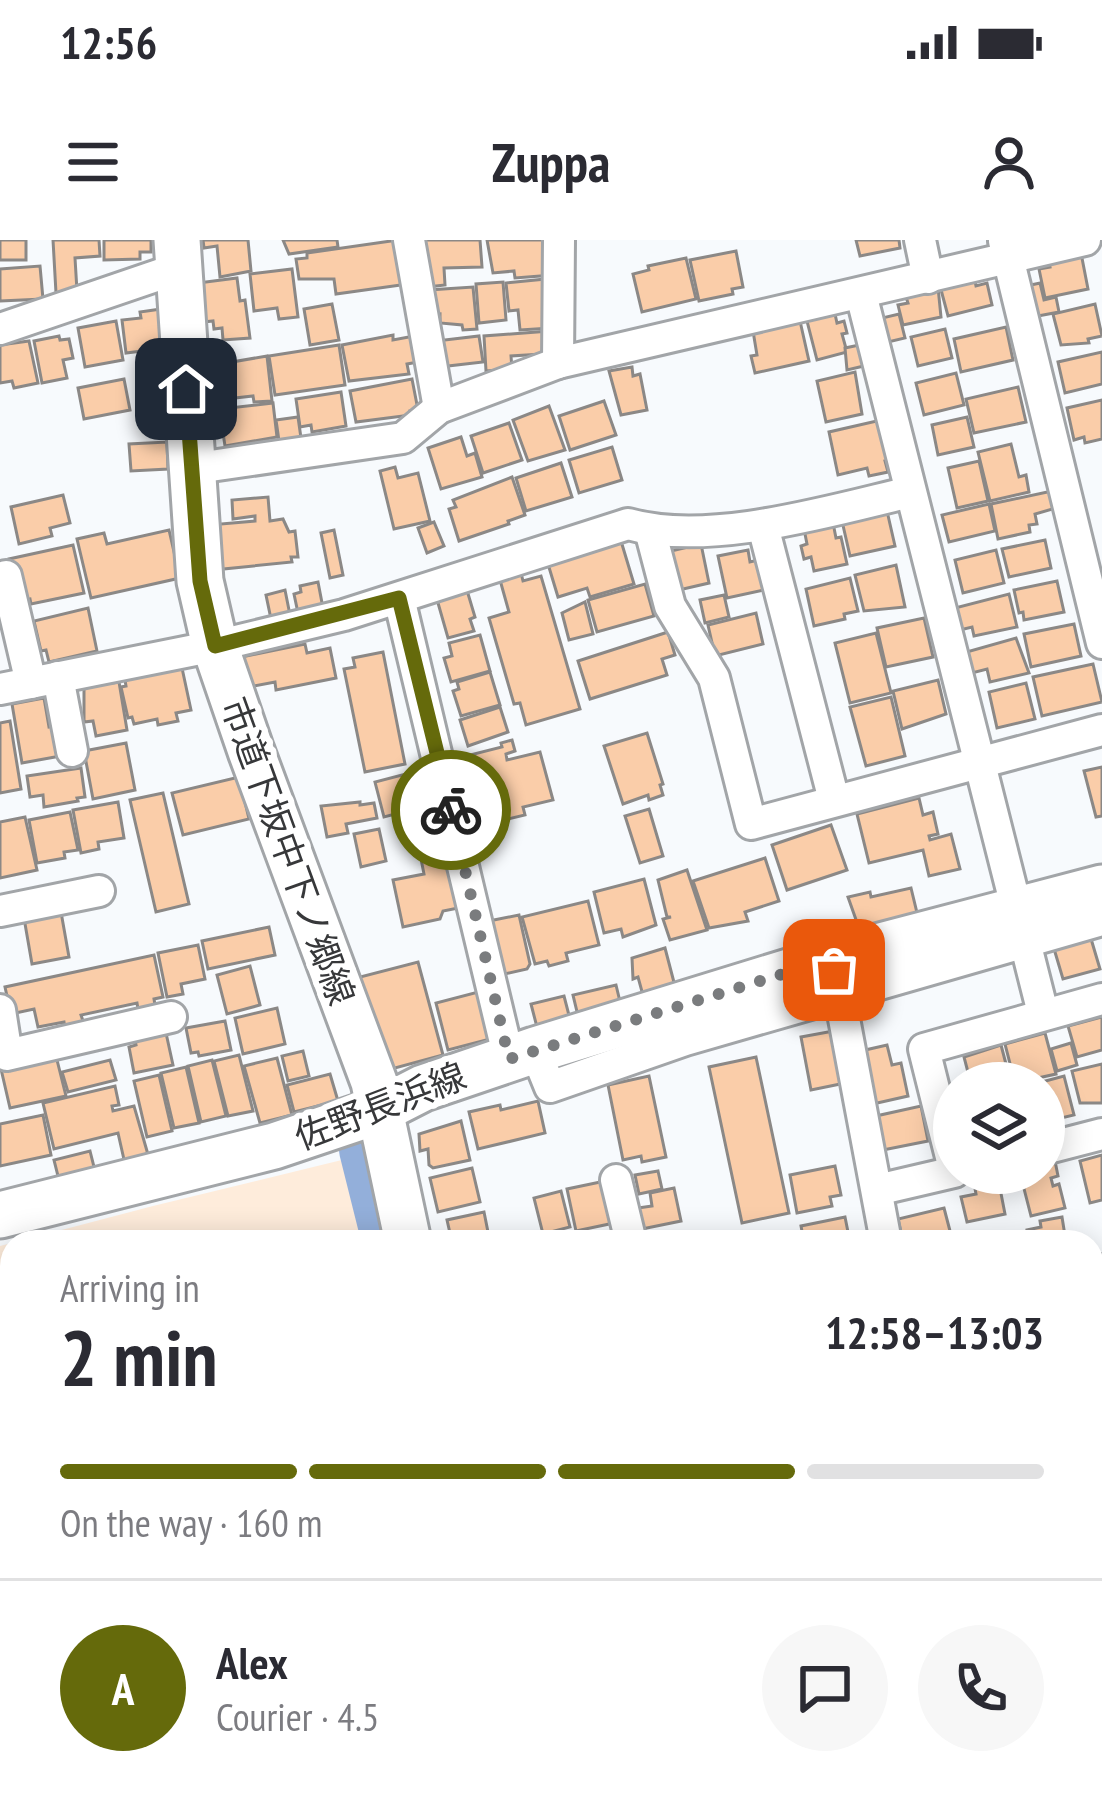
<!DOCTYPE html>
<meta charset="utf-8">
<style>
:root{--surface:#fff;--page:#f7f7f7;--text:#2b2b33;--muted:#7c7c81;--line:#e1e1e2;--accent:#656a0b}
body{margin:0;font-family:"PT Sans Narrow","Noto Sans JP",sans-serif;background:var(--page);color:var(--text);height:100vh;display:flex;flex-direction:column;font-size:45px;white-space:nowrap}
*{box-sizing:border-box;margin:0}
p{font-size:39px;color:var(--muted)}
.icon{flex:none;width:66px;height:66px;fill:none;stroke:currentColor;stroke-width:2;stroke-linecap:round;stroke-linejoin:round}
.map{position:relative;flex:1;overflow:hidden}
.details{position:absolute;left:0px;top:990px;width:1104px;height:591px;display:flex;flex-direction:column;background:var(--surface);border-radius:36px 36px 0 0;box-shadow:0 6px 30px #0003}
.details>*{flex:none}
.fabs{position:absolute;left:933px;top:822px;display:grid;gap:24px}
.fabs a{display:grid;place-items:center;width:132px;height:132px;border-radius:50%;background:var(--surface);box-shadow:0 6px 30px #0003;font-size:60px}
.pin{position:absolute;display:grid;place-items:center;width:102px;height:102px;color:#fff;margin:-51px;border-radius:24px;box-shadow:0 6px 18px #0006}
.courier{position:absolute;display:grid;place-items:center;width:120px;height:120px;margin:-60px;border:9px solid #656a0b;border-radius:50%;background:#fff;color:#222;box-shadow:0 3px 15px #0007}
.overview em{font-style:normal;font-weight:800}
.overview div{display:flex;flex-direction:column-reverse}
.overview{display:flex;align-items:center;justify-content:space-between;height:204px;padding:0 60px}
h1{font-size:78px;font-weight:800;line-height:90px}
.bar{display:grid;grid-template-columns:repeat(4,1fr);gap:18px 12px;align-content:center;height:144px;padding:0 60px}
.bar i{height:15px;border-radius:9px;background:var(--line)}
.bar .selected{background:var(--accent)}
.bar p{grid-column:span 4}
.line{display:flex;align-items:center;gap:30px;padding:0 60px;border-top:3px solid var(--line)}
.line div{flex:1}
.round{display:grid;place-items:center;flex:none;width:126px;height:126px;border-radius:63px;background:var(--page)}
.status{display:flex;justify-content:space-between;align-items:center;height:84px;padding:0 60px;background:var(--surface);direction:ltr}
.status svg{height:33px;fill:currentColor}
header{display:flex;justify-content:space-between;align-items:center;height:156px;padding:0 60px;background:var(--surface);font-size:54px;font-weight:800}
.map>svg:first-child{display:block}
.education{fill:#feecdb}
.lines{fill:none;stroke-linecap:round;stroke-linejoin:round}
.river{stroke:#93afda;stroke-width:48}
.building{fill:#facda9;stroke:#8b8886;stroke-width:3}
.street-casing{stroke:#a2a5a8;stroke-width:36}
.secondary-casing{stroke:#a2a5a8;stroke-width:51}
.highway-casing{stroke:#a2a5a8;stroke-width:63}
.path{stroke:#9b9d9f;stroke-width:4.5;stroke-dasharray:9 9;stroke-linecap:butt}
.street{stroke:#fff;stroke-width:30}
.secondary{stroke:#fff;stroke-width:45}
.highway{stroke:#fff;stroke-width:57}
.done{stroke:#7a7c7e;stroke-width:12;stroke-dasharray:0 21.6}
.route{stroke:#656a0b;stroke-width:15}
.labels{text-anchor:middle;stroke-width:12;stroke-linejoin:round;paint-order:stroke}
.street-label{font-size:36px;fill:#37383a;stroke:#fff}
</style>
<div class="status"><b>12:56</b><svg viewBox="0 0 49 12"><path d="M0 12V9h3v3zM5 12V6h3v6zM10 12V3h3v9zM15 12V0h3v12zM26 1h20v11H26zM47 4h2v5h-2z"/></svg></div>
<header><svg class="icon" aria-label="menu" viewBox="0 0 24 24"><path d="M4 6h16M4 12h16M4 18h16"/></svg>Zuppa<svg class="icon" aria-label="person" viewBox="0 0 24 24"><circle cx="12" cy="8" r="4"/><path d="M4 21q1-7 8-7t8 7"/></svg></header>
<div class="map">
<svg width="1102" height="1579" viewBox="0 0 1102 1579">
<rect width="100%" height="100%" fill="#f7fafd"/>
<g class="education">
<polygon points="350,918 374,1002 16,1002 153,966"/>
<polygon points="12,1003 12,1479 0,1482 0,1006"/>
</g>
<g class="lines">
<g class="river">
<polyline points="363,910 386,1002"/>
<polyline points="0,1476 12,1473"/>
</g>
</g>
<g class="building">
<rect x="0" y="0" width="26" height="20"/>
<polygon points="53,0 99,0 100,16 75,18 77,51 56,53"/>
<polygon points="104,0 151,0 151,12 140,12 140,19 104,20"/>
<polygon points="193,0 248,0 251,31 220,37 217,6 204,8 203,0"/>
<polygon points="283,0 337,0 338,7 289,14"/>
<polygon points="398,0 408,44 336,54 334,39 299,39 296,19 307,18 307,13"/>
<polygon points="419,0 480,0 482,27 444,28 445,45 427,47"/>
<polygon points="487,0 550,0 553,35 515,38 514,31 493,33"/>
<polygon points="856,0 899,0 900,8 860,16"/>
<polygon points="736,11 743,47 732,49 733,54 699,61 690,20"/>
<polygon points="1081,13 1088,49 1045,58 1039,29 1050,27 1048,19"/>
<polygon points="686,18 696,59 642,72 633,34 649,30 648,26"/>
<polygon points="40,26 43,59 0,61 0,29"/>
<polygon points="292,29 298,77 279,79 277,68 254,71 250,34"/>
<polygon points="974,37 976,46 987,43 992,65 948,76 940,46"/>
<polygon points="237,38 240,61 245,60 250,98 223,100 222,88 214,89 213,81 203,82 198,43"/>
<polygon points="546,39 551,88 520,90 518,70 509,71 506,43"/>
<polygon points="503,42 506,80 479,83 476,44"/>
<polygon points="1040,43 1044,60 1056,57 1059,72 1038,76 1031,45"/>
<polygon points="473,47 477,89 463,90 462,85 440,83 440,74 430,75 429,50"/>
<polygon points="938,47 941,77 903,85 898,65 908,63 905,54"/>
<polygon points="332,64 339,100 310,105 304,69"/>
<polygon points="1095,64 1102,96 1088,99 1089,103 1061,105 1053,74"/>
<polygon points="161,69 166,108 126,113 122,80 141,78 140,72"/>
<polygon points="835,74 837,83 844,81 847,93 842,94 847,112 817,120 807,81"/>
<polygon points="899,74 905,98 888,102 882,78"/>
<polygon points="116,81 123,120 85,127 78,88"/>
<polygon points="800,81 809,121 755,133 751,116 757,115 753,91"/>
<polygon points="1006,87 1013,120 961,132 954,99"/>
<polygon points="945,89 952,118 918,126 911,97"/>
<polygon points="550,91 543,114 511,116 512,129 486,131 484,96"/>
<polygon points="393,95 393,100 414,96 418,122 407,124 409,134 349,141 342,105"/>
<polygon points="59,96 60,100 69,99 73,118 63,120 67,138 42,143 34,101"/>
<polygon points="479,96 483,122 439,127 436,101"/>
<polygon points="29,101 38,143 14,148 12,141 0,143 0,105"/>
<polygon points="864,104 868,125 847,130 845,108"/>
<polygon points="339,105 345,145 275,155 269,116"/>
<polygon points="1102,112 1102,144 1065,153 1058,122"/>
<polygon points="267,116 272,161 254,162 253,156 217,160 219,170 202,172 197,128"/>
<polygon points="632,127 633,136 640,134 647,170 621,175 609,131"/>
<polygon points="162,130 169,171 144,176 137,134"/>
<polygon points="855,132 862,174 826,182 817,141"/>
<polygon points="956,133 964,165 924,175 916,143"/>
<polygon points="124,139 130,170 84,179 78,148"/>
<polygon points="412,139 418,170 410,171 411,175 356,182 350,151"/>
<polygon points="1018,147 1026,182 974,193 966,159"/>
<polygon points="341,152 346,186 312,192 311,185 300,187 296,159"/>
<polygon points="1102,160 1102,199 1085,203 1084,197 1074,200 1067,168"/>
<polygon points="604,161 616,195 570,210 559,176"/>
<polygon points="273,163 277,197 225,206 221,180 230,178 229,168"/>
<polygon points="549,166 565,210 528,221 513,180"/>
<polygon points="298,177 301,198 279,201 276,180"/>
<polygon points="967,177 974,207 938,215 932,185"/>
<polygon points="881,180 890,220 885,221 888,232 869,236 867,228 838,235 829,192"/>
<polygon points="509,183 522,220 483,233 471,196"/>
<polygon points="461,197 467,216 475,213 482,237 441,249 428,208"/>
<polygon points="167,202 168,229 131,231 129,204"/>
<polygon points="1011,204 1019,237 1026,235 1029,252 990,261 978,212"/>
<polygon points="612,207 622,240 579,253 569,220"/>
<polygon points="979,221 988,261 957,268 948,228"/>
<polygon points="561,223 572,257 526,271 516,238"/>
<polygon points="395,227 398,238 418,233 430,281 394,289 380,231"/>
<polygon points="512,237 525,275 508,281 509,284 459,301 449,269 456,267 453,260"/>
<polygon points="1052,251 1056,268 1035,274 1037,284 1029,285 1030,292 998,299 991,264"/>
<polygon points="63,255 70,283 50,288 52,296 19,304 11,267"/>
<polygon points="268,257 270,281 283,279 289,292 295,291 298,317 291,317 292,322 213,330 209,285 255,281 255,276 233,279 232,260"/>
<polygon points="989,264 995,291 949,302 942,275"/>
<polygon points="887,271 895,306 850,316 842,281"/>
<polygon points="434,282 444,306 427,313 418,288"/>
<polygon points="833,283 836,298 841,297 847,324 814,331 811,317 804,319 801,306 807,304 804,289"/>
<polygon points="169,290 180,338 91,358 77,299 104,293 107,304"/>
<polygon points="334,290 343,335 330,338 321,293"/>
<polygon points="1045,300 1051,328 1009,337 1002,309"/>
<polygon points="621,301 634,344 590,357 587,348 558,357 548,324"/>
<polygon points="701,304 709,343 679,350 671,311"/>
<polygon points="73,305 84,353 31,364 30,359 22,360 16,350 9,319"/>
<polygon points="748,310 750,322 758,320 764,350 727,358 718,316"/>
<polygon points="996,310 1004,343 963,353 955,320"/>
<polygon points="896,325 905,367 864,371 855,335"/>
<polygon points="521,333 523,341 541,336 580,469 526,485 520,463 514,464 489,378 509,372 500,340"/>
<polygon points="850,338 858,371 844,374 845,379 814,386 806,349"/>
<polygon points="1057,341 1064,372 1024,380 1023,372 1019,373 1014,350"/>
<polygon points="318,342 323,368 298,373 294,354 301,352 300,346"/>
<polygon points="645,344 654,376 597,392 588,360"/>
<polygon points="466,347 475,377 470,379 474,391 448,398 436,356"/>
<polygon points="285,350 290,375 271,379 266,355"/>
<polygon points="1009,354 1017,387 974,396 972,387 956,391 951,369"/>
<polygon points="724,355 729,377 705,383 700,360"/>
<polygon points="585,362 593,394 569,400 562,373"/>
<polygon points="88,368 97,411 49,422 46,410 41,411 34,381"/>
<polygon points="756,373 763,404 715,416 708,385"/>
<polygon points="924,378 933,417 886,427 877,388"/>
<polygon points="1074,384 1081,416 1031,427 1024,394"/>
<polygon points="668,392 675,415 662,419 667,435 590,459 578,421"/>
<polygon points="876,393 891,453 850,463 835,403"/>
<polygon points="480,395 490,431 451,442 444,418 452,416 449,403"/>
<polygon points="1016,398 1029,433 990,442 987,429 968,434 963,413"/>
<polygon points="305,404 307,413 330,408 336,438 276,450 275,442 243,448 237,418"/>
<polygon points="383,412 405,524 365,532 344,429 355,427 353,418"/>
<polygon points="1093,424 1102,462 1042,476 1033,437"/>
<polygon points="182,428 191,470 176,473 178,481 158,485 157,479 134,484 132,477 128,478 121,447 126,446 125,440"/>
<polygon points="490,432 500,465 461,476 453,451 459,449 457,442"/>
<polygon points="938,440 946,474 902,489 893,451"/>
<polygon points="119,442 127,490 96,496 93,481 84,482 84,447"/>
<polygon points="1026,443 1035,479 997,488 989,452"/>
<polygon points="891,457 905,516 866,526 850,467"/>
<polygon points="44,458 49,487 61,485 66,515 22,523 12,464"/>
<polygon points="500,467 508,492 468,506 460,480"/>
<polygon points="10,481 21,549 0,553 0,483"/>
<polygon points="647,493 663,544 660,545 663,555 649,560 648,555 623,564 604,506"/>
<polygon points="512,500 515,511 506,514 507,520 540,512 553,560 523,567 525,575 500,581 491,565 467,571 454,519 502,507 501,503"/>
<polygon points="126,503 135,550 93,559 84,511"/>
<polygon points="1102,527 1102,576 1096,577 1084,531"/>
<polygon points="81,528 85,557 77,558 78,561 44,567 43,555 30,557 27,536"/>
<polygon points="421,530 430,565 384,577 375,542"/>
<polygon points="239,537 249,579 183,595 172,553"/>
<polygon points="163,553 189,664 156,672 130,560"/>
<polygon points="919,558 923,575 933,572 938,594 929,596 930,600 951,594 960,629 929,636 923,610 869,623 857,574"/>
<polygon points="118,562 124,598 98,602 99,609 81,613 73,570"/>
<polygon points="360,562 360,565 374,563 377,578 346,584 348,593 327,597 321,566"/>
<polygon points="649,569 663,616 640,623 625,576"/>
<polygon points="70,572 78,610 64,612 65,618 37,623 29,580"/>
<polygon points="25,577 37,630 0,638 0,582"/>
<polygon points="831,585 847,630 787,650 772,605"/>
<polygon points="452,588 468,666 443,671 440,679 403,687 393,640 424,634 420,614 436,611 433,592"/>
<polygon points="379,589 386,621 361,627 354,594"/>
<polygon points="765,618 779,661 745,672 748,681 709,688 693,641"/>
<polygon points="687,630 707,690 670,700 663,679 671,677 667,677 658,640"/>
<polygon points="644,639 656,685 623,697 621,689 604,693 594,652"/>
<polygon points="911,648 918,677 860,691 848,657 870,652 871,657"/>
<polygon points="588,661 599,705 566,713 568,721 549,726 547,721 535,724 522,677"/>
<polygon points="61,672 69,717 32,724 24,678"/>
<polygon points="519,675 530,724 527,729 500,735 489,681"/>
<polygon points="269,687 275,715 208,729 202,701"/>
<polygon points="1089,692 1100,729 1063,739 1052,702"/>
<polygon points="198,705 205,739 181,744 183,754 167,757 158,713"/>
<polygon points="665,708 676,750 644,759 638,737 633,739 632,718"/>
<polygon points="154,715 163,757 154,759 155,765 138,769 137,763 81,775 84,784 65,788 64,782 38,787 34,769 11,774 5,747"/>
<polygon points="418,722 443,815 384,831 360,737"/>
<polygon points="250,726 260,765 227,774 217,735"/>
<polygon points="616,745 622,770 579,780 573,755"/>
<polygon points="482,751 494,798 448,810 436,763"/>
<polygon points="564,756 571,783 538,791 531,764"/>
<polygon points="277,768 285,804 243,814 235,778"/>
<polygon points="1102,777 1102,810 1077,817 1068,786"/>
<polygon points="225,781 231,810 199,816 198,812 191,813 186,788"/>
<polygon points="839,790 850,842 811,850 801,797"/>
<polygon points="166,793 173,825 134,833 129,807 136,805 135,800"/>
<polygon points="1045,793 1056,834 1015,843 1005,804"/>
<polygon points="1071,803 1077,825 1057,831 1051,809"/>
<polygon points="887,805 892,825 901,823 908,856 873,864 861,811"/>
<polygon points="1001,805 1011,843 970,840 964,817"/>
<polygon points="303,811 309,836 288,841 282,816"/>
<polygon points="239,815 253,871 228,876 214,821"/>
<polygon points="56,816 66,856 10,868 1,829"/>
<polygon points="756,817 789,973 742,983 709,827"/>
<polygon points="277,818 292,875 260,883 244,826"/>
<polygon points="110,820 116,840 68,852 62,832"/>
<polygon points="212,820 226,876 201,882 188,826"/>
<polygon points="1102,824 1102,863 1080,863 1072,831"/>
<polygon points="186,827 199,883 174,888 161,833"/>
<polygon points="330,834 338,861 294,872 287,845"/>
<polygon points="159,835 172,891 147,897 134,841"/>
<polygon points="649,836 666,917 642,922 641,916 623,920 608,845"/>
<polygon points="1064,836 1074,875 1057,879 1054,867 1044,870 1044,843 1038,843"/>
<polygon points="115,846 119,865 112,866 113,871 134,866 149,918 125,924 118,893 54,909 43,863"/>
<polygon points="538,861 545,893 478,909 469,872 500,865 501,870"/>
<polygon points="921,866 928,901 883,910 876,876"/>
<polygon points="43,875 51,915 0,926 0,884"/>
<polygon points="461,881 470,920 433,928 429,925 428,909 420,911 419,894"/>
<polygon points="90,911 95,931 59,940 54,920"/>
<polygon points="1102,915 1102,960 1090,963 1080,921"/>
<polygon points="1055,921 1058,936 1051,938 1053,946 1059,944 1065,968 1031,976 1020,933 1044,933 1044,923"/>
<polygon points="835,926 841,955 830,957 832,966 797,973 790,935"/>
<polygon points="472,928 480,962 438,972 430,938"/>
<polygon points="658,931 662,949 639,954 635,935"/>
<polygon points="998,938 1005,974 967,982 961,957 976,954 974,943"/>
<polygon points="605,941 614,983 576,991 567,949"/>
<polygon points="674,948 681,981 642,989 638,968 652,966 650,953"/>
<polygon points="561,951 570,987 543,994 534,958"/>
<polygon points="944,968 950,991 903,1002 898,979"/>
<polygon points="484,972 490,1002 452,1002 447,980"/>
<polygon points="845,977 850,1002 804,1002 801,986"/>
<polygon points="1062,977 1066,1002 1029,1002 1027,990 1041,987 1040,981"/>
<polygon points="1102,1105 1102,1142 1092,1144 1092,1151 1092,1107"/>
<polygon points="12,1270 12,1455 0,1458 0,1273"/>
</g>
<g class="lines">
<g class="street-casing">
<g id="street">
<polyline points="409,0 439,168"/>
<polyline points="920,0 928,38"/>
<polyline points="1004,1 1102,403"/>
<polyline points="861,54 1043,773"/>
<polyline points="0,89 179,28"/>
<polyline points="558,123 559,0"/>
<polyline points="190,229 403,198 439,168 558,123 1085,0"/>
<polyline points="763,286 834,560"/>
<polyline points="650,290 670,366 714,438 751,584 1102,490"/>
<polyline points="6,336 31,443"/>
<polyline points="399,358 509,819"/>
<polyline points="58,437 72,511"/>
<path d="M 0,449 L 215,406 L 344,375 L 628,284 C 709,307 829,271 910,252"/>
<polyline points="0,671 99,651"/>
<polyline points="836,736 886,1002"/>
<polyline points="0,770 7,815 171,777"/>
<polyline points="535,810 550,847 685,800 1102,680"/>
<polyline points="1044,909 1102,894"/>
<polyline points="954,929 924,809 1102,759"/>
<polyline points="616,940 631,1002"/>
<polyline points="877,950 954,932"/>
<polyline points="1092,1032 1102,1030"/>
<polyline points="1092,1174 1102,1172"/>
<polyline points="1014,1569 1017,1579"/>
<polyline points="890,1579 928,1569"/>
</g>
</g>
<g class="secondary-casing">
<g id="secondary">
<polyline points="177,0 200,341 215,406 251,511 374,842 408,1002"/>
<polyline points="0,975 274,906 378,871 423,848 535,810 831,719 1102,648"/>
<polyline points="532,1569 534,1579"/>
</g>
</g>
<g class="highway-casing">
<g id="highway">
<polyline points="1092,1364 1102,1366"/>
<polyline points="1092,1408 1102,1410"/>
<polyline points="0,1556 12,1553"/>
</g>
</g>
<polyline class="path" points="0,1493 12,1490"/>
<use href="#street" class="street"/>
<use href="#secondary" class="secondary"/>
<use href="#highway" class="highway"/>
</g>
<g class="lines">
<polyline class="done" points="451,570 509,819 831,719 834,730"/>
<polyline class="route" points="186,149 200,341 215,406 399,358 451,570"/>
</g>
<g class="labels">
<g class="street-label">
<text transform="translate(288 611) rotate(70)" y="13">市道下坂中下ノ郷線</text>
<text transform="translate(380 866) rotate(-21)" y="13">佐野長浜線</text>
</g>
</g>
</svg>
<div class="fabs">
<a><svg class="icon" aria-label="layers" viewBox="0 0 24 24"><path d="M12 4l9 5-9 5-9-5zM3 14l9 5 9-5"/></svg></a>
</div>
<div class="pin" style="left:834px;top:730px;background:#ea580c"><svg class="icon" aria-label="bag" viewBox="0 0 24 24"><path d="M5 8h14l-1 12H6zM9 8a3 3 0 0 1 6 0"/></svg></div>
<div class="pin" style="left:186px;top:149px;background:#1f2937"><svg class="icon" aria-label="home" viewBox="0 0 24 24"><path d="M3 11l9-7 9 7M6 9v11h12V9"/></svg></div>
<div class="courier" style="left:451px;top:570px"><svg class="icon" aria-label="bike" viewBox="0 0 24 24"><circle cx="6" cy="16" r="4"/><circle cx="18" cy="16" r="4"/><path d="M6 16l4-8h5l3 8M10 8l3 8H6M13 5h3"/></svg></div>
<section class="details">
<div class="overview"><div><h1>2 min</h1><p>Arriving in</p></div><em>12:58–13:03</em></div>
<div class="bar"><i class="selected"></i><i class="selected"></i><i class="selected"></i><i></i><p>On the way · 160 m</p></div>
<div class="line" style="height:216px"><b class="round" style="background:var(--accent);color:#fff">A</b><div><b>Alex</b><p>Courier · 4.5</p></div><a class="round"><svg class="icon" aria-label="chat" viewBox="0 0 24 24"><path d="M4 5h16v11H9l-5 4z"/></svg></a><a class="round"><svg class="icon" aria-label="phone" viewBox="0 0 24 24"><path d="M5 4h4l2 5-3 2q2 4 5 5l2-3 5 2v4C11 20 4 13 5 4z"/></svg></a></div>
</section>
</div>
